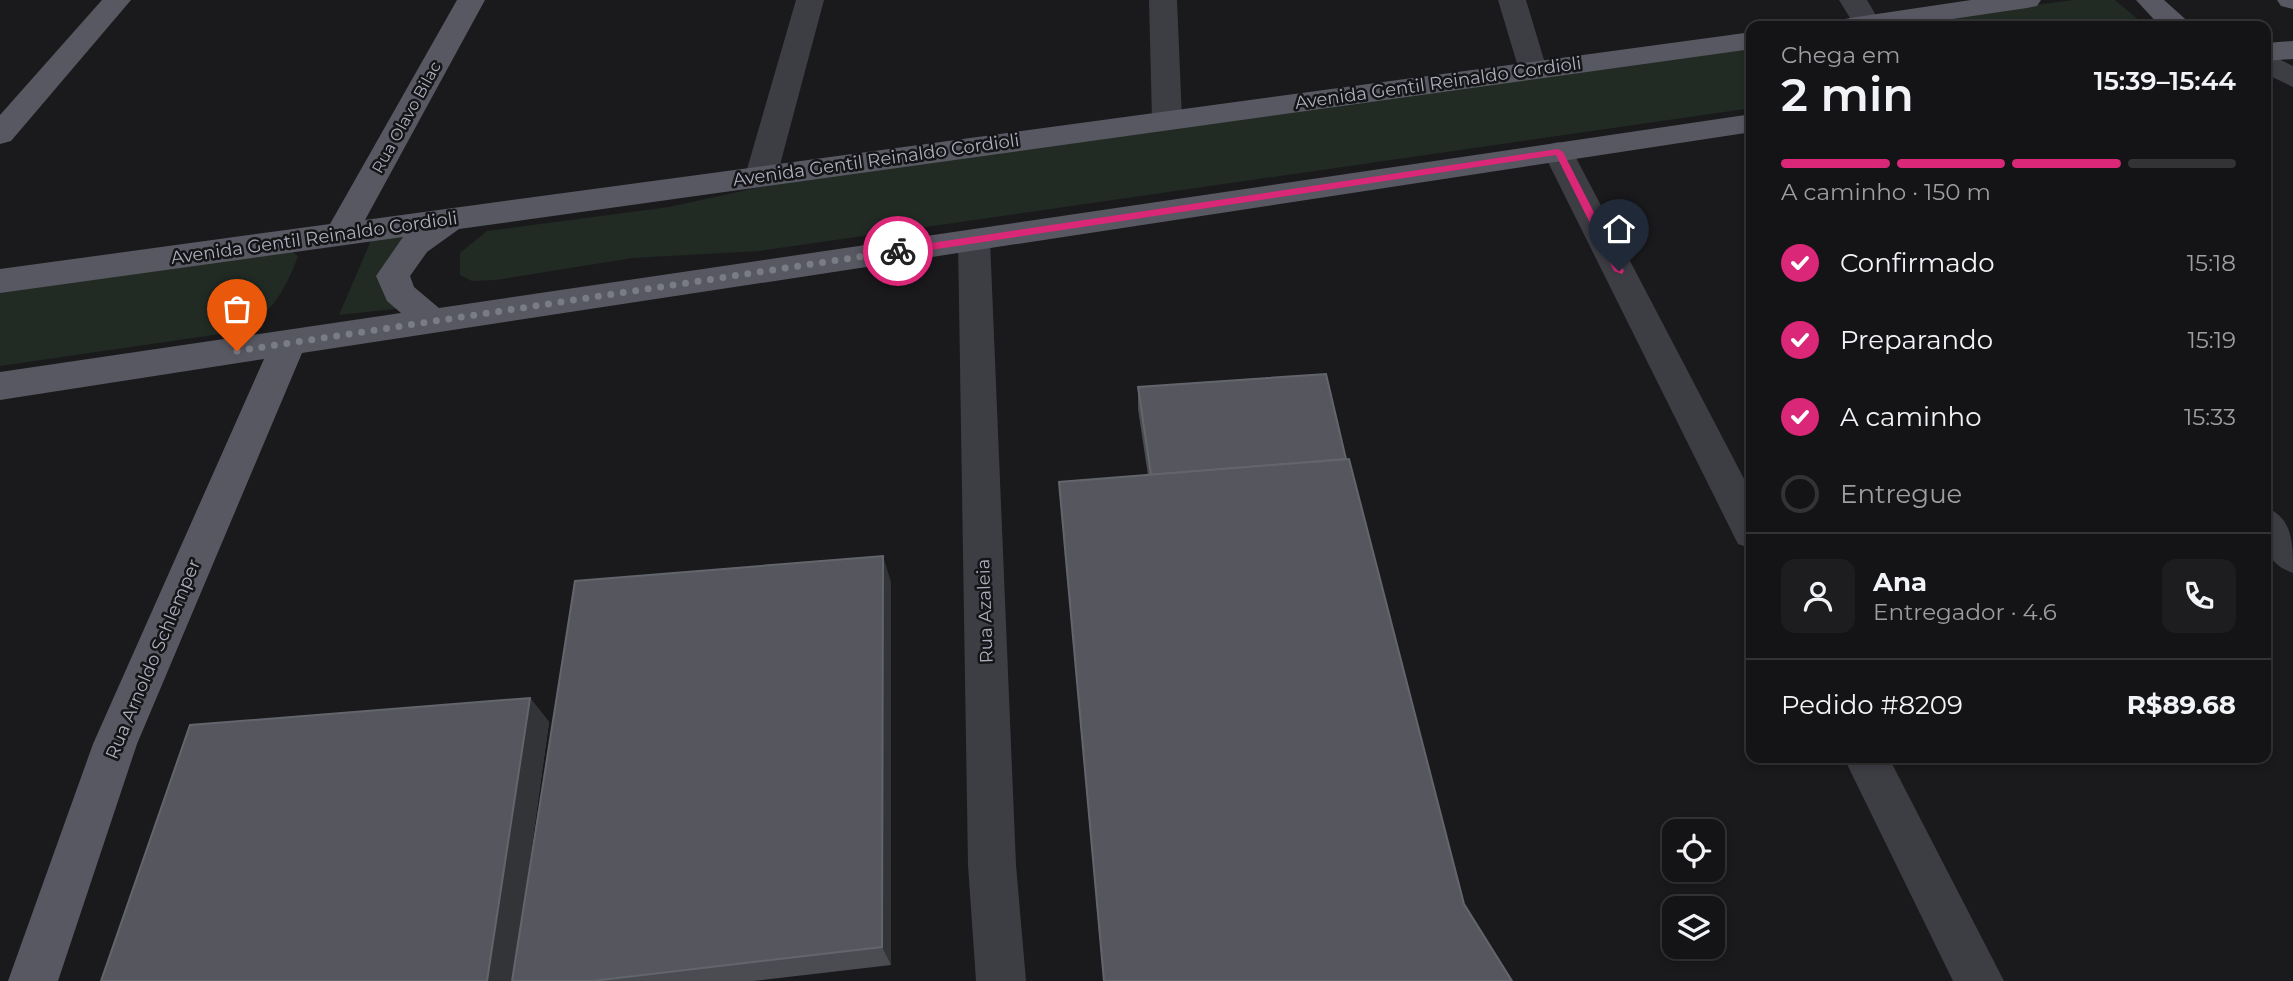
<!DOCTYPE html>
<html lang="pt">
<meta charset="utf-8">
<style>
:root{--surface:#141416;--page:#1d1d1f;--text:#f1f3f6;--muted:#9d9ea1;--line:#333335;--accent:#db2777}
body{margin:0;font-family:Montserrat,sans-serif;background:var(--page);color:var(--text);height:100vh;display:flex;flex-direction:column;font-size:26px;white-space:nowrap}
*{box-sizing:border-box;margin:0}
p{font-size:23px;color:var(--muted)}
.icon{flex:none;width:38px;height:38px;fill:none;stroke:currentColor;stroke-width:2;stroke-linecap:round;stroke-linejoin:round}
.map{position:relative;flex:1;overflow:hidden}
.details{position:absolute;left:1746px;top:21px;width:525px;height:742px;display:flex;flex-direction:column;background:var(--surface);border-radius:14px;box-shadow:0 4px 10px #0003,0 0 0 2px var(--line)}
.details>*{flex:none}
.tools{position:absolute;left:1662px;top:819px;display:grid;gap:14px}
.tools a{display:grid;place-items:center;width:63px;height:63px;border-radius:14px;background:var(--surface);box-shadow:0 4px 10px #0003,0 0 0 2px var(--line);font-size:35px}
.pin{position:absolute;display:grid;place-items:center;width:60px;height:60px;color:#fff;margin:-72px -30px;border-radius:50% 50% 50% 0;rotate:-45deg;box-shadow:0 0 7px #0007}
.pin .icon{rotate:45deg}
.courier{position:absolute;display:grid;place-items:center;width:70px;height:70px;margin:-35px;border:5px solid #db2777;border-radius:50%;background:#fff;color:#222;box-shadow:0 2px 9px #0007}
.summary em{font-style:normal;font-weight:600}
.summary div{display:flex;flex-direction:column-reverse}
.summary{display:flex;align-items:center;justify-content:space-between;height:119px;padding:0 35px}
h1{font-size:46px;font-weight:600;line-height:52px}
.bar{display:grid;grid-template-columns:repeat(4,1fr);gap:10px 7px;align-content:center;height:84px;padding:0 35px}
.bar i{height:9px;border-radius:5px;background:var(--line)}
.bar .current{background:var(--accent)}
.bar p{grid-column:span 4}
.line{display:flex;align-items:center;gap:18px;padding:0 35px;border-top:2px solid var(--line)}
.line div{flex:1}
.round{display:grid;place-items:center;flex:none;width:74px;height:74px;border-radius:14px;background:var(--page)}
ol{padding:0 35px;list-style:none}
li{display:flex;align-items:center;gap:21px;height:77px}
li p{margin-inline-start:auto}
li .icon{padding:7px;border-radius:50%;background:var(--accent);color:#fff;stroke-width:4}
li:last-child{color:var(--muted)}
li i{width:38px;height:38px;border:4px solid var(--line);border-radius:50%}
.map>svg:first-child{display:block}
.green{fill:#212b24}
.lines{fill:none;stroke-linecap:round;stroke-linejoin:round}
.minor{fill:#3d3d44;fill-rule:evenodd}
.major{fill:#575861;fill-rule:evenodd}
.wall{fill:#4b4c52}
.shaded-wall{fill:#333438}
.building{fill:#56575e;stroke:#63656c;stroke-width:2}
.route{fill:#db2777}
.done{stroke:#797c85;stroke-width:7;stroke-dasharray:0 12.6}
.labels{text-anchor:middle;stroke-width:5;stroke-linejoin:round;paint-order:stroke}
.far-street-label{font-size:16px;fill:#acb0bd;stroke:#151518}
.street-label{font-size:18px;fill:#acb0bd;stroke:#151518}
</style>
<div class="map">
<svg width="2293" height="981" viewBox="0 0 2293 981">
<rect width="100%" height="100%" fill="#1a1a1d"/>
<g class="green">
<polygon points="2073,0 2115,0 2146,26 1883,26"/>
<polygon points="1752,44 1752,108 759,251 632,258 496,280 472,281 460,275 460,253 487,231 669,207 806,177"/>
<polygon points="417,233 403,308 339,315 373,236"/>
<path d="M 291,251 L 298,256 C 286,289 269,320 234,332 L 0,366 L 0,292 Z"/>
</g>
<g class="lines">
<g class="minor">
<polygon points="796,0 824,0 777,176 772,183 761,186 750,183 745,176"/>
<polygon points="1149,0 1177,0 1182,120 1178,127 1167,129 1156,127 1152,120"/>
<polygon points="1498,0 1526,0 1547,70 1543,76 1533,79 1523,76 1519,70"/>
<polygon points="1839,0 1867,0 1881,24 1879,26 1855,26"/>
<polygon points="2266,53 2293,66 2293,87 2266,74"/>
<polygon points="1558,142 1569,145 1573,152 1752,494 1752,549 1738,544 1543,152 1547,145"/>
<polygon points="974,229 986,232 990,240 1016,865 1026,981 976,981 968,865 958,240 962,232"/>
<path d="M 2266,507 C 2293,519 2293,542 2293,573 C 2259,561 2266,537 2266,507 Z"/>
<polygon points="1844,758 1889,758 2004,981 1953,981"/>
</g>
<g class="major">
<polygon points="102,0 131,0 11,141 0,144 0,115"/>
<polygon points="457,0 485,0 365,220 1752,32 1752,49 459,229 427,252 410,276 414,287 439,308 1752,114 1752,132 302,353 137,744 58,981 8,981 93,744 264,359 0,400 0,372 401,313 387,301 376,276 403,237 0,293 0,269 330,224"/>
<polygon points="1971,0 2041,0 2037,6 2027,8 1905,26 1836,26 1840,20 1850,18"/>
<polygon points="2136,0 2164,0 2193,26 2160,26"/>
<polygon points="2277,0 2293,0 2293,9 2281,6"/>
<polygon points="2293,41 2293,59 2266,61 2266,43"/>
</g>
</g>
<g class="wall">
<polygon points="1138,387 1346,460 1148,475 1138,409"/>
<polygon points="891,582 891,965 754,981 101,981 530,698 549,722 518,945"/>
</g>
<g class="shaded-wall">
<polygon points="883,556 891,582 891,965 882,947"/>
<polygon points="530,698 549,722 513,981 487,981"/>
</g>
<g class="building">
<polygon points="1326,374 1346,459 1151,475 1138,387"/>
<polygon points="1349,459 1464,904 1512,981 1104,981 1059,482"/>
<polygon points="883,556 882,947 592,981 512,981 575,581"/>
<polygon points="530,698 487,981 101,981 190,725"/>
</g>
<polygon class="route" points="1558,149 1563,152 1624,271 1622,274 1614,271 1556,155 898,255 894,251 898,248"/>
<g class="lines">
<polyline class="done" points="237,351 898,251"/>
</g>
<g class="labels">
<g class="far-street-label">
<text transform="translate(406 117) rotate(-61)" y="6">Rua Olavo Bilac</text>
</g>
<g class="street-label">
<text transform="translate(1438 83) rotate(-8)" y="6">Avenida Gentil Reinaldo Cordioli</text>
<text transform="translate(876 160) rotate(-8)" y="6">Avenida Gentil Reinaldo Cordioli</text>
<text transform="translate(314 238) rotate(-8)" y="6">Avenida Gentil Reinaldo Cordioli</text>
<text transform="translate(985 611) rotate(-92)" y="6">Rua Azaleia</text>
<text transform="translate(153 659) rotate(-67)" y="6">Rua Arnoldo Schlemper</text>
</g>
</g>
</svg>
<div class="tools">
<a><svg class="icon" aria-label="locate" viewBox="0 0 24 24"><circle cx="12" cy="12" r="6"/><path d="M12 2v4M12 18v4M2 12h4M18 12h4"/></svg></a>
<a><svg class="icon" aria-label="layers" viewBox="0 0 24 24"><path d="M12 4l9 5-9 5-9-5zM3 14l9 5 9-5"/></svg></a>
</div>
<div class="pin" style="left:237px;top:351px;background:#ea580c"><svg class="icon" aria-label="bag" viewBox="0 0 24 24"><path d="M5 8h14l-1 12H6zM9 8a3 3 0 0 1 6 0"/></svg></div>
<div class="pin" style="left:1619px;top:271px;background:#1f2937"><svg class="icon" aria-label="home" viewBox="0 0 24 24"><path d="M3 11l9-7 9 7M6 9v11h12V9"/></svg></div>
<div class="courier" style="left:898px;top:251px"><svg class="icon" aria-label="bike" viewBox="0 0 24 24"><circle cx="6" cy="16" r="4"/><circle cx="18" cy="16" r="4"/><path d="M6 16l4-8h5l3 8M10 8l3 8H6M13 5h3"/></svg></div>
<section class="details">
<div class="summary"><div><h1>2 min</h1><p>Chega em</p></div><em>15:39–15:44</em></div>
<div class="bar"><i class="current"></i><i class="current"></i><i class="current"></i><i></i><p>A caminho · 150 m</p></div>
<ol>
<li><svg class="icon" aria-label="check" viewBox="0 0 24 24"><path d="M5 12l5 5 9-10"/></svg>Confirmado<p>15:18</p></li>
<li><svg class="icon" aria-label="check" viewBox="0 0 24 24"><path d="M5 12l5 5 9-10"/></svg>Preparando<p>15:19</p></li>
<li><svg class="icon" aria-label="check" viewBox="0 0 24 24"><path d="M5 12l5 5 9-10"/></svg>A caminho<p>15:33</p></li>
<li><i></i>Entregue</li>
</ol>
<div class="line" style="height:126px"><a class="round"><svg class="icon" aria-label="person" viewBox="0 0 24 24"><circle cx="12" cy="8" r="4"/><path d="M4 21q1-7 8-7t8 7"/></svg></a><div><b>Ana</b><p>Entregador · 4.6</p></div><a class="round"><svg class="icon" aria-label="phone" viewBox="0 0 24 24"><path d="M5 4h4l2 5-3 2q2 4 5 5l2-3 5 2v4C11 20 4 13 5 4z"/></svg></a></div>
<div class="line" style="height:91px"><div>Pedido #8209</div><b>R$89.68</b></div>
</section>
</div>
